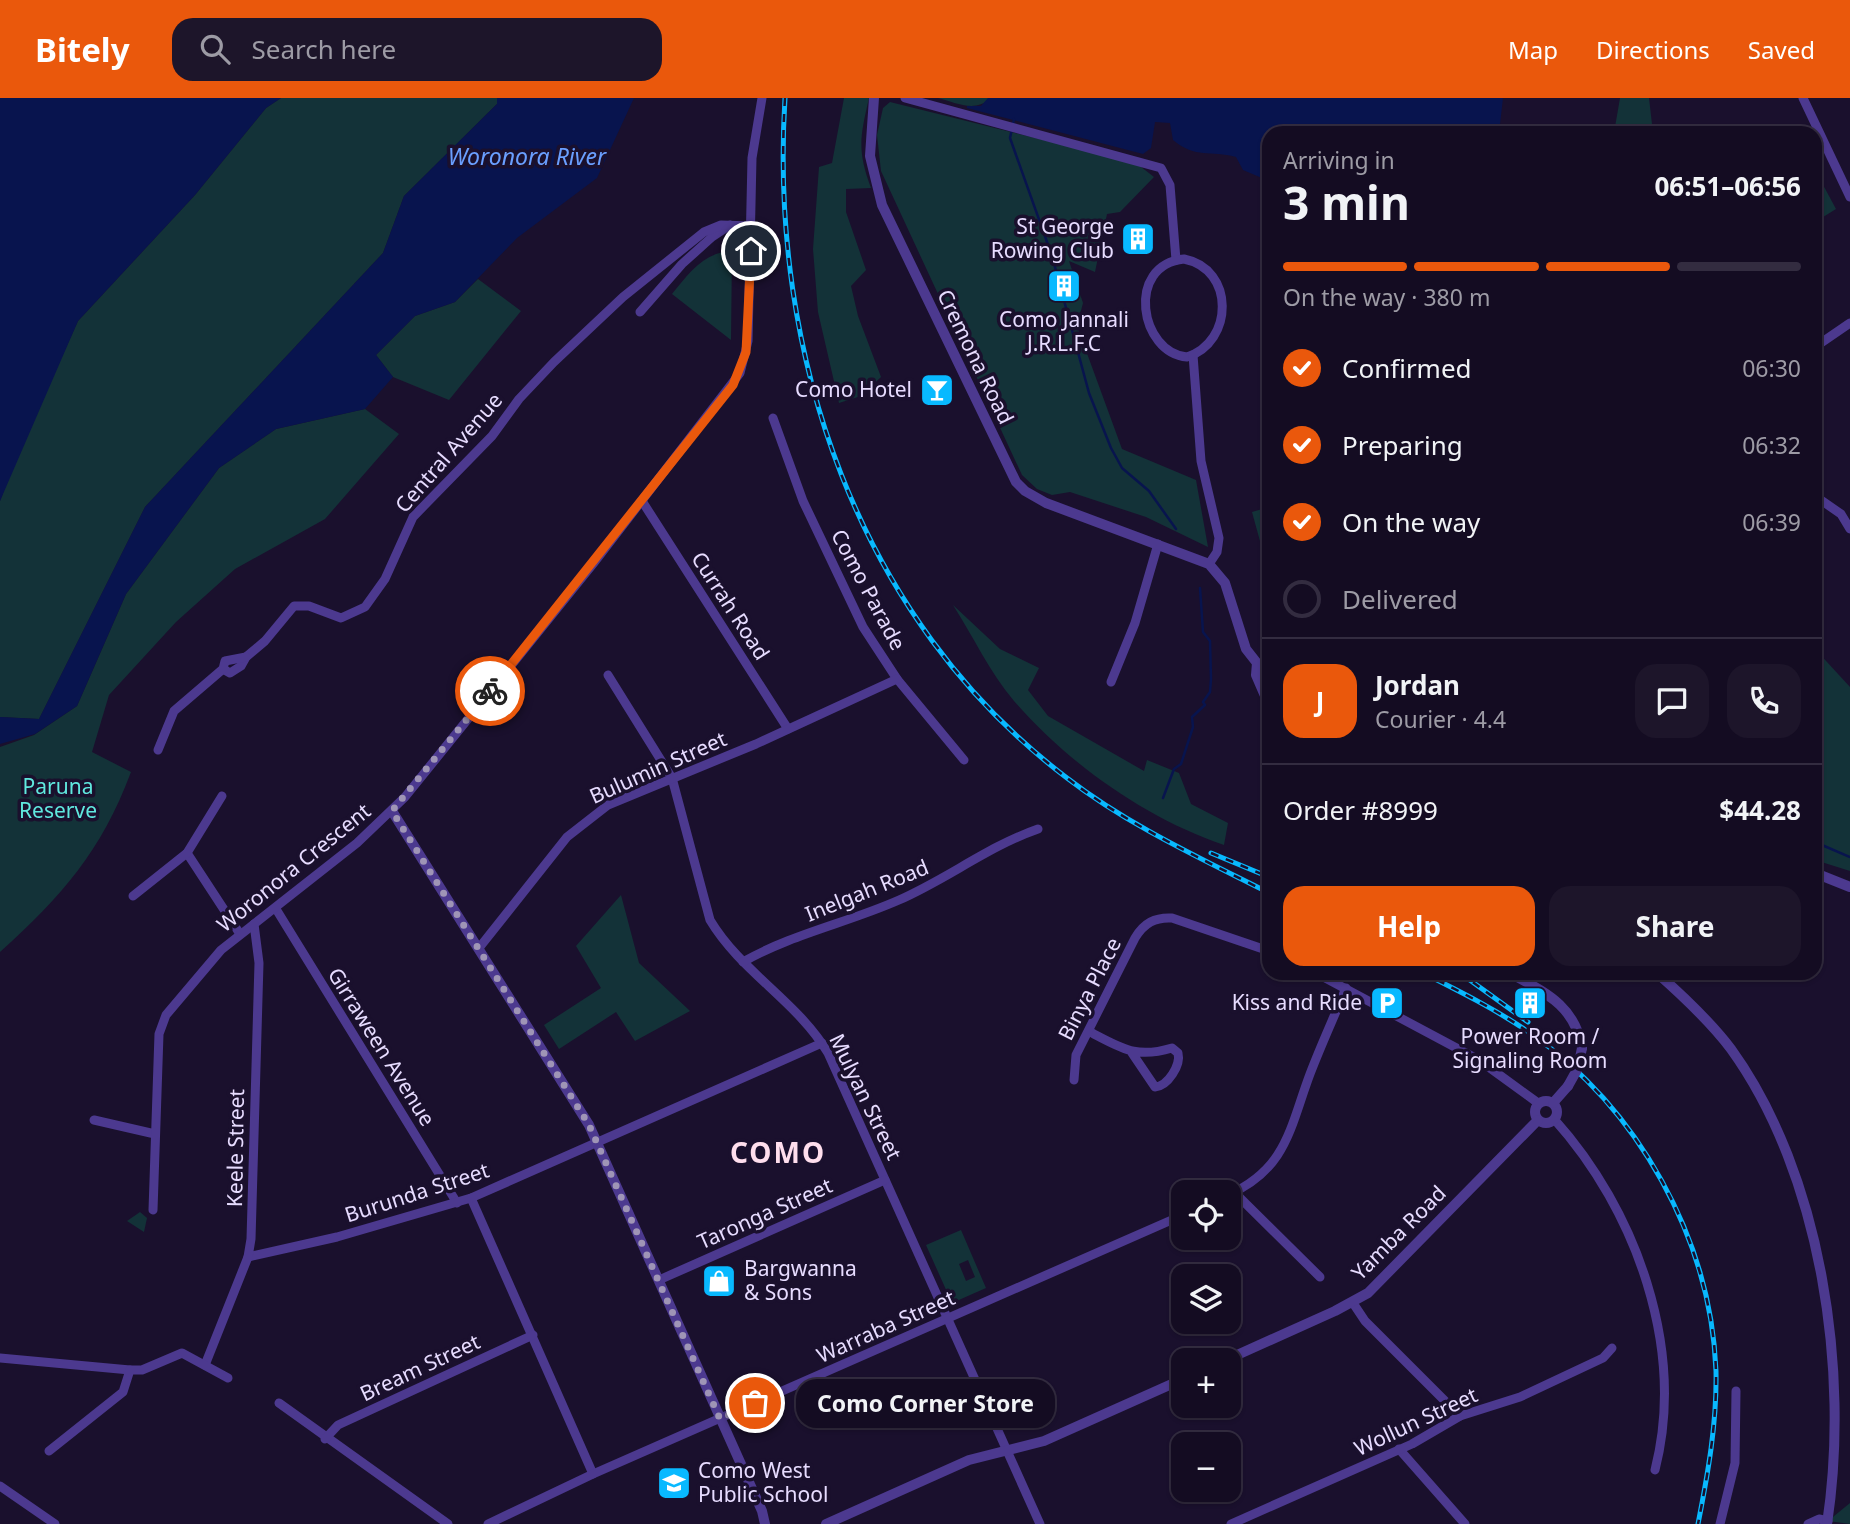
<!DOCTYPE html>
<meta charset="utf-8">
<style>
:root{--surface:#140c22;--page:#1d152a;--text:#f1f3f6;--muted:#9d9ba5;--line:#332c40;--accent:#ea580c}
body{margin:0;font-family:"Noto Sans",sans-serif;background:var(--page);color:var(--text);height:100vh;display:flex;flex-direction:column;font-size:26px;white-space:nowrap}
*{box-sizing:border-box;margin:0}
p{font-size:23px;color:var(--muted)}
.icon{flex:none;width:38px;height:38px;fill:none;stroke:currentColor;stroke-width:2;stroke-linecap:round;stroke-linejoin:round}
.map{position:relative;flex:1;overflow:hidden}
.details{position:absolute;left:1262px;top:28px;width:560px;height:854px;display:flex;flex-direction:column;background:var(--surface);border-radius:21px;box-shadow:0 2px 5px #0004,0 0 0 2px var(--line)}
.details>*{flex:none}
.buttons{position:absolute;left:1171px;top:1082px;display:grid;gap:14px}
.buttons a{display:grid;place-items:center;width:70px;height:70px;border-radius:14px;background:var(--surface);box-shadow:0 2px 5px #0004,0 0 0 2px var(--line);font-size:35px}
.pin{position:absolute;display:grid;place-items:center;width:60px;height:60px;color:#fff;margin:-30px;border:4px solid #fff;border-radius:50%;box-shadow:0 2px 7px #0007}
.courier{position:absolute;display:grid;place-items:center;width:70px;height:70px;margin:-35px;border:5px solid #ea580c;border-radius:50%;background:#fff;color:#222;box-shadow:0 2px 9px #0007}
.bubble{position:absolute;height:49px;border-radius:21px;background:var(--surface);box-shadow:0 2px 5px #0004,0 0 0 2px var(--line);font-size:23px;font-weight:700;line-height:49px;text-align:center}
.head em{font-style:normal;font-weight:700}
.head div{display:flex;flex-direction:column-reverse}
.head{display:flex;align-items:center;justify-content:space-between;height:119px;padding:0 21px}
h1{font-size:46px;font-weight:700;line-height:52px}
.bar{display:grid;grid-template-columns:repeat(4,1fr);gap:10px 7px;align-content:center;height:84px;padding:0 21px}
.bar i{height:9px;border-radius:5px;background:var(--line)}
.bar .selected{background:var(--accent)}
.bar p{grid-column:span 4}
.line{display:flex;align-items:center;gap:18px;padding:0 21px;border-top:2px solid var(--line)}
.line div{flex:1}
.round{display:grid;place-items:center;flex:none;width:74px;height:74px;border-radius:21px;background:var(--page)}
ol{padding:0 21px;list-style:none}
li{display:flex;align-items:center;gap:21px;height:77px}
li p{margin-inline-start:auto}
li .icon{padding:7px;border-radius:50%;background:var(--accent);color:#fff;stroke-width:4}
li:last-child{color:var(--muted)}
li i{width:38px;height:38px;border:4px solid var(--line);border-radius:50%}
.cta{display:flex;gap:14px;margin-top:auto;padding:14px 21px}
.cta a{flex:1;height:80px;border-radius:21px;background:var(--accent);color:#fff;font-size:28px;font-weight:700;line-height:80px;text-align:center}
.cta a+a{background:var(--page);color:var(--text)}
header{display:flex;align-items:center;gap:42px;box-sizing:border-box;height:98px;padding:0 35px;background:var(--accent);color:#fff}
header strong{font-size:33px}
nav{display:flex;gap:38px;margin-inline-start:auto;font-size:24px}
.search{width:490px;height:63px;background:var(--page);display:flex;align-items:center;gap:18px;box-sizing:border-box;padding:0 24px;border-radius:21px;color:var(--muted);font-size:26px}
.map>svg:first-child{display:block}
.green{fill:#133238;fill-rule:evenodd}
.water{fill:#08144e}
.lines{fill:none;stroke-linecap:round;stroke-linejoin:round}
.stream{stroke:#08144e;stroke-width:2.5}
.minor{stroke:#4c398f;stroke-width:9}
.tertiary{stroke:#4c398f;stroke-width:10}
.rail-casing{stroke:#08b9ff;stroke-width:5}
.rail{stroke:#1a102d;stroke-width:2.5;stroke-dasharray:8;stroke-linecap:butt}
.tertiary-bridge{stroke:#4c398f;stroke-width:10}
.done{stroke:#9f95b6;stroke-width:7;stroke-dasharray:0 12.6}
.route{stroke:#ea580c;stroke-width:9}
.labels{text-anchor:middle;stroke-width:7;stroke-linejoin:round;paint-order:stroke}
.poi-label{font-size:21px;fill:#e7dcff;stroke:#1a102d;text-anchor:end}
.street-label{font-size:21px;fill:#e7dcff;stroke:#1a102d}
.park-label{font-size:21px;fill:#60e8df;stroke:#1a102d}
.water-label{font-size:23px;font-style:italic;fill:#6a9fff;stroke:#1a102d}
.district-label{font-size:28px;font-weight:bold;letter-spacing:2px;fill:#ffdeed;stroke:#1a102d}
</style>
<header>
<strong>Bitely</strong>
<div class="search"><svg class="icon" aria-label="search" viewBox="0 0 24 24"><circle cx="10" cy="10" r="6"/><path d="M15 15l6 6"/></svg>Search here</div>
<nav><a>Map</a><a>Directions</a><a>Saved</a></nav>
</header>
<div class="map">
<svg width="1850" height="1426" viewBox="0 0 1850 1426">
<rect width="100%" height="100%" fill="#1a102d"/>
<g class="green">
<polygon points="281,0 497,0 497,6 404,98 383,155 145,409 39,621 0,619 0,403 18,355 78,223 195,97 266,10"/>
<path d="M 844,0 L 869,0 C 860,39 857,52 871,90 L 846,91 L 846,114 L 866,172 L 851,188 L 858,218 L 881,279 L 861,298 L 839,305 L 818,214 L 813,151 L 819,69 L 832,65 Z"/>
<path d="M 938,0 L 988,0 L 989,1 C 975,15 954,4 938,0 Z"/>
<polygon points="1620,0 1649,0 1653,35 1614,35"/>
<polygon points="890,4 1136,65 1154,79 1120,114 1107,116 1095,174 1069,163 1083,205 1077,228 1122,351 1196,382 1208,449 1146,419 1070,394 1052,397 1037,391 1022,377 881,73 877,37 883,10"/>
<polygon points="1815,72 1836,111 1815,124"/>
<path d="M 732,153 L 731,242 L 672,196 C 689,175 704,154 732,153 Z"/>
<polygon points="478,181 521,213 449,302 393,279 376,257 415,218 455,204"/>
<path d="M 365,311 L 399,336 L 325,421 L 235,471 L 176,524 L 109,597 L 92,654 L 131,674 C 101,754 62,798 0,854 L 0,649 L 34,637 L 77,608 L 126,496 L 219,370 L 276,331 Z"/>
<polygon points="1269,409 1269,453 1263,454 1252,414"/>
<path d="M 953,507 L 1000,551 L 1039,570 L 1028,592 L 1048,618 L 1144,673 L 1147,662 L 1179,675 L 1191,706 L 1228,725 L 1224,747 C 1145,720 1069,666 1014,603 C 990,575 973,538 953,507 Z"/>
<polygon points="1815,551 1850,589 1850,773 1815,762"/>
<polygon points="621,797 639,865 690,913 635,943 616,914 559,951 544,927 601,890 576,848"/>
<polygon points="140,1114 147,1120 144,1134 127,1123"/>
<path d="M 961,1132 L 986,1190 L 952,1205 L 926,1147 ZM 968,1162 L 975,1179 L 966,1183 L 959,1166 Z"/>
<polygon points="1850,1405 1850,1426 1828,1423"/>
</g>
<g class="water">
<polygon points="0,0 281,0 266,10 195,97 78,223 0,403"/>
<polygon points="497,0 634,0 597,80 517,140 455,204 415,218 376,257 393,279 365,311 276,331 219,370 126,496 77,608 35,636 0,646 0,619 39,621 145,409 383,155 404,98 497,6"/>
<path d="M 988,0 L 1503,0 L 1499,35 L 1269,35 L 1269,83 L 1243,72 L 1236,59 C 1210,52 1196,61 1173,42 L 1170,25 L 1155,24 L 1151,50 L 1143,56 L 967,10 L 967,8 L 981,8 Z"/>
</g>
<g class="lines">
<g class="stream">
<polyline points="1014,21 1010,40 1052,158 1089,295 1111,350 1122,370 1149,393 1176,431"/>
<polyline points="1163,700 1174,671 1181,666 1193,629 1192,619 1205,607 1203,604 1210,594 1211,581 1210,543 1203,534 1200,490"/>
<polyline points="1815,744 1850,759"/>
</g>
<g class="minor">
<polyline points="905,0 1161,70 1170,87 1176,162"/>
<polyline points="1803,0 1850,99"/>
<path d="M 1184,161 C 1235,171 1234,244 1187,259 C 1140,255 1125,167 1184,161 Z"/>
<polyline points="640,214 682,166 712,139 730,127"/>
<polyline points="1815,249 1850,225"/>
<polyline points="1193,257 1201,363 1219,440 1217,454 1209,466"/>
<polyline points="773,320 803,403 863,529 897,581 964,662"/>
<polyline points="1815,398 1841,416 1850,431"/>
<polyline points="642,403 788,631"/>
<polyline points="223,571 230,575 241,568 246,559 265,543 294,508 309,508 341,520 365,509 385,481 413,419 492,338 519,301 554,264 623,199 704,134 721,127 752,128"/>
<path d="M 608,577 L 672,680 L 710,822 C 741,874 797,903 828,955 L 1040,1426"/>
<polyline points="1111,584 1135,525 1158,446"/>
<polyline points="158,652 174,613 223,571 225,563 246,559"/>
<polyline points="187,755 240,836"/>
<polyline points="133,798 187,755 222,698"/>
<polyline points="276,811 457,1105"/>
<polyline points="479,850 567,739 608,707 756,646 897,581"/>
<path d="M 743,864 C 792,836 847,825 899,802 C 947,781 989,748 1038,731"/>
<polyline points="1316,875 1479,962 1538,1005"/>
<path d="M 1090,934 C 1122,950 1135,961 1172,950 L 1178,955 C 1181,967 1168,988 1155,989 L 1132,955"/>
<path d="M 1074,982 L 1076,957 L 1135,840 C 1144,825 1155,819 1172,820 L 1269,853"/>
<path d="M 1554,1021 C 1636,1112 1686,1250 1655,1372"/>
<polyline points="94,1022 155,1036"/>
<polyline points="1234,1094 1320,1179"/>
<path d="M 1228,1097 C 1287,1071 1290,1029 1310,976 C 1321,947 1334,919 1346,890"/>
<polyline points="471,1100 593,1376"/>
<polyline points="153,1112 159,936 166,917 221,852 357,745 405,699 593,466 740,275 748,243 752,60 762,0"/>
<polyline points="248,1159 337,1139 471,1100 822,945"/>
<polyline points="659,1182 885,1082"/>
<polyline points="1353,1205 1365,1223 1460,1318"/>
<polyline points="0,1260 130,1272"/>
<polyline points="205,1267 248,1159 251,1141 259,865 254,826"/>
<polyline points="279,1305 448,1426"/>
<polyline points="325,1341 338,1327 533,1237"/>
<polyline points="1399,1351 1465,1426"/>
<polyline points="49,1353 123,1294 130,1272 142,1272 182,1255 228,1280"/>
<polyline points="0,1388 55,1426"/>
<polyline points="488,1426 593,1376 1183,1117"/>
<polyline points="1231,1426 1412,1346 1460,1318 1520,1299 1603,1260 1612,1250"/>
<polyline points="1720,1426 1735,1365 1736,1293"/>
<polyline points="1808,1426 1819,1421 1828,1423"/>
</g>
<g class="tertiary">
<polyline points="874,0 870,58 882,107 1016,384 1025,393 1046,405 1209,466 1225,485 1246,551 1257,565 1256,577 1269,607"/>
<polyline points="392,713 589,1027 762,1413 765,1426"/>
<polyline points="1815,775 1850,789"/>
<path d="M 1510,875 C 1544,894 1575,907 1582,950"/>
<path d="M 1657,875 C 1683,898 1710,923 1731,951 C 1822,1077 1850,1275 1827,1426"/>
<circle cx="1546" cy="1014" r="11"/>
<polyline points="1553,1005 1568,988"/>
<polyline points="1226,1262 1335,1213 1368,1195 1538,1022"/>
<polyline points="826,1426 969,1362 1044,1343 1183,1281"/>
</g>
<g class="rail-casing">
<g id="rail">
<path d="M 785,0 C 769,256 857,521 1067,680 C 1128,727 1200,760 1269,795"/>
<polyline points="1211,755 1269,779"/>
<path d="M 1423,875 C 1459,893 1497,912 1530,935 C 1638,1010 1711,1141 1716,1273 C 1717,1325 1708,1375 1698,1426"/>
<polyline points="1460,875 1528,924"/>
</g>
</g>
<use href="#rail" class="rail"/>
<polyline class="tertiary-bridge" points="1568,988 1578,970 1582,950"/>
</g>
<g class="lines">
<polyline class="done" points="490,593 392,713 589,1027 720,1321 755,1305"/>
<polyline class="route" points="490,593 733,287 746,254 751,153"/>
</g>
<defs>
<g id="building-square" transform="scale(1.75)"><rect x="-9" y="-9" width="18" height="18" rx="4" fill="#08b9ff" stroke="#1a102d"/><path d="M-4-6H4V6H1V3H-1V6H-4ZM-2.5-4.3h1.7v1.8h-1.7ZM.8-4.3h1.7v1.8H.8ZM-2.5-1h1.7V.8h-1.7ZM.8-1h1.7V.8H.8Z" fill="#fff"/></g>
<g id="bar-square" transform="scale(1.75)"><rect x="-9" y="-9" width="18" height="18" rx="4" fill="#08b9ff" stroke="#1a102d"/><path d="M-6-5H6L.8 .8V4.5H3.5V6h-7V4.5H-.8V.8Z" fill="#fff"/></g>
<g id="parking-square" transform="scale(1.75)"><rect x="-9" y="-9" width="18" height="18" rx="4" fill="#08b9ff" stroke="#1a102d"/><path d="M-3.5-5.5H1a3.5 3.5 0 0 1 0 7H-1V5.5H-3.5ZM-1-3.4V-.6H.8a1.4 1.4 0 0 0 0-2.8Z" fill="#fff"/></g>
<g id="shop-square" transform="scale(1.75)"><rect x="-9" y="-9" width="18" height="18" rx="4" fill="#08b9ff" stroke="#1a102d"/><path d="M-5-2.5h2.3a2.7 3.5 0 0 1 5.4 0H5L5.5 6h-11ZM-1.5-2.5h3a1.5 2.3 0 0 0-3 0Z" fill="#fff"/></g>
<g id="school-square" transform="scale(1.75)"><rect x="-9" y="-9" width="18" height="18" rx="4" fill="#08b9ff" stroke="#1a102d"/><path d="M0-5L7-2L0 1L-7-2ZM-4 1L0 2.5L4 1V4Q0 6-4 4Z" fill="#fff"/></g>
</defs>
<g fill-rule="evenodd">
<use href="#building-square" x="1138" y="141"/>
<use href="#building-square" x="1064" y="188"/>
<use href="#bar-square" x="937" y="292"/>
<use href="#parking-square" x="1387" y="905"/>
<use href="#building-square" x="1530" y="905"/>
<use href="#shop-square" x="719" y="1183"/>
<use href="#school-square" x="674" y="1385"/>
</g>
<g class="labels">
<g class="poi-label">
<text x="1114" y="136">St George<tspan x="1114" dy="24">Rowing Club</tspan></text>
<text x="1064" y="229" text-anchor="middle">Como Jannali<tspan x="1064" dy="24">J.R.L.F.C</tspan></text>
<text x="912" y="299">Como Hotel</text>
<text x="1362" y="912">Kiss and Ride</text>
<text x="1530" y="946" text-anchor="middle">Power Room /<tspan x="1530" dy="24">Signaling Room</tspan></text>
<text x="744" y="1178" text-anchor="start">Bargwanna<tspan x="744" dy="24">&amp; Sons</tspan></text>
<text x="698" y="1380" text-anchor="start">Como West<tspan x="698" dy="24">Public School</tspan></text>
</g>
<g class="street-label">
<text transform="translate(975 259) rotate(64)" y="7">Cremona Road</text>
<text transform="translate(449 355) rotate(-49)" y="7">Central Avenue</text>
<text transform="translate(868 492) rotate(62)" y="7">Como Parade</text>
<text transform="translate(730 508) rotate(57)" y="7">Currah Road</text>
<text transform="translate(658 670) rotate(-24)" y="7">Bulumin Street</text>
<text transform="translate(294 770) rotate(-39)" y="7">Woronora Crescent</text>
<text transform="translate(867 793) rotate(-22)" y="7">Inelgah Road</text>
<text transform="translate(1090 891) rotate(-63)" y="7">Binya Place</text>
<text transform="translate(381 949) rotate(58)" y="7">Girraween Avenue</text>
<text transform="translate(865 999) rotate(64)" y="7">Mulyan Street</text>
<text transform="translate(236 1050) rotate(-89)" y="7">Keele Street</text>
<text transform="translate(417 1095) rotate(-18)" y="7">Burunda Street</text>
<text transform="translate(765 1116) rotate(-24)" y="7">Taronga Street</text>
<text transform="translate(1399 1135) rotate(-45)" y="7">Yamba Road</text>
<text transform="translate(886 1229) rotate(-24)" y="7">Warraba Street</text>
<text transform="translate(420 1270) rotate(-25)" y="7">Bream Street</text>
<text transform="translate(1416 1324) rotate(-25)" y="7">Wollun Street</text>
</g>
<g class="park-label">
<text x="58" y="696">Paruna<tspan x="58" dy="24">Reserve</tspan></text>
</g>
<g class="water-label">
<text x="527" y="67">Woronora River</text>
</g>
<g class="district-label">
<text x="778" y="1065">COMO</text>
</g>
</g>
</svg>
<div class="buttons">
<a><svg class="icon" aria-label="locate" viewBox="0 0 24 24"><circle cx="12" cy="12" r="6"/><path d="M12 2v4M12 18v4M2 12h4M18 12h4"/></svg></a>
<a><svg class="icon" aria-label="layers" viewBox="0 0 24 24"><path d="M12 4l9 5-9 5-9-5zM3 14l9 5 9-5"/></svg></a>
<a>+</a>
<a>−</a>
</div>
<div class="pin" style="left:755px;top:1305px;background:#ea580c"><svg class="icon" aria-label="bag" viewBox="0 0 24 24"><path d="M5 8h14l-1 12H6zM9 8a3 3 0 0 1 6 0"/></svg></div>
<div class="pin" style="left:751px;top:153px;background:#1f2937"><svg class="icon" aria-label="home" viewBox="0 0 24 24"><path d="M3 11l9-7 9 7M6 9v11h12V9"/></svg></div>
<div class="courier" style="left:490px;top:593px"><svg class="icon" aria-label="bike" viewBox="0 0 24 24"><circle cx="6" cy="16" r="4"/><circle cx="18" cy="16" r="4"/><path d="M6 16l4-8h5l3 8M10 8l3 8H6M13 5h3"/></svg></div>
<div class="bubble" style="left:796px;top:1281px;width:259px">Como Corner Store</div>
<section class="details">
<div class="head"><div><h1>3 min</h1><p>Arriving in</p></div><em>06:51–06:56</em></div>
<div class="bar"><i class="selected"></i><i class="selected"></i><i class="selected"></i><i></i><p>On the way · 380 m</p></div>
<ol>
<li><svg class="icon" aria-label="check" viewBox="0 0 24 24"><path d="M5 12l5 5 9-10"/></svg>Confirmed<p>06:30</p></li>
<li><svg class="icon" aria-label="check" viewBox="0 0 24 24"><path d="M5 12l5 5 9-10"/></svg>Preparing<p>06:32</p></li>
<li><svg class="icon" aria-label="check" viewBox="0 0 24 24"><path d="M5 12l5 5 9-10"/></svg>On the way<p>06:39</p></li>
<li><i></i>Delivered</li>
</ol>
<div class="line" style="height:126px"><b class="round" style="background:var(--accent);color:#fff">J</b><div><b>Jordan</b><p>Courier · 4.4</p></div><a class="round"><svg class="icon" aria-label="chat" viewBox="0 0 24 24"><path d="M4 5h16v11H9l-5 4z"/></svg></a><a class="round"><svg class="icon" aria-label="phone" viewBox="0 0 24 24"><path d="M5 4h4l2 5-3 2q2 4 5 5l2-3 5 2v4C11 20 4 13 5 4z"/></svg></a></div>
<div class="line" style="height:91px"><div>Order #8999</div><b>$44.28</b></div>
<div class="cta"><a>Help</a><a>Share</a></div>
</section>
</div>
